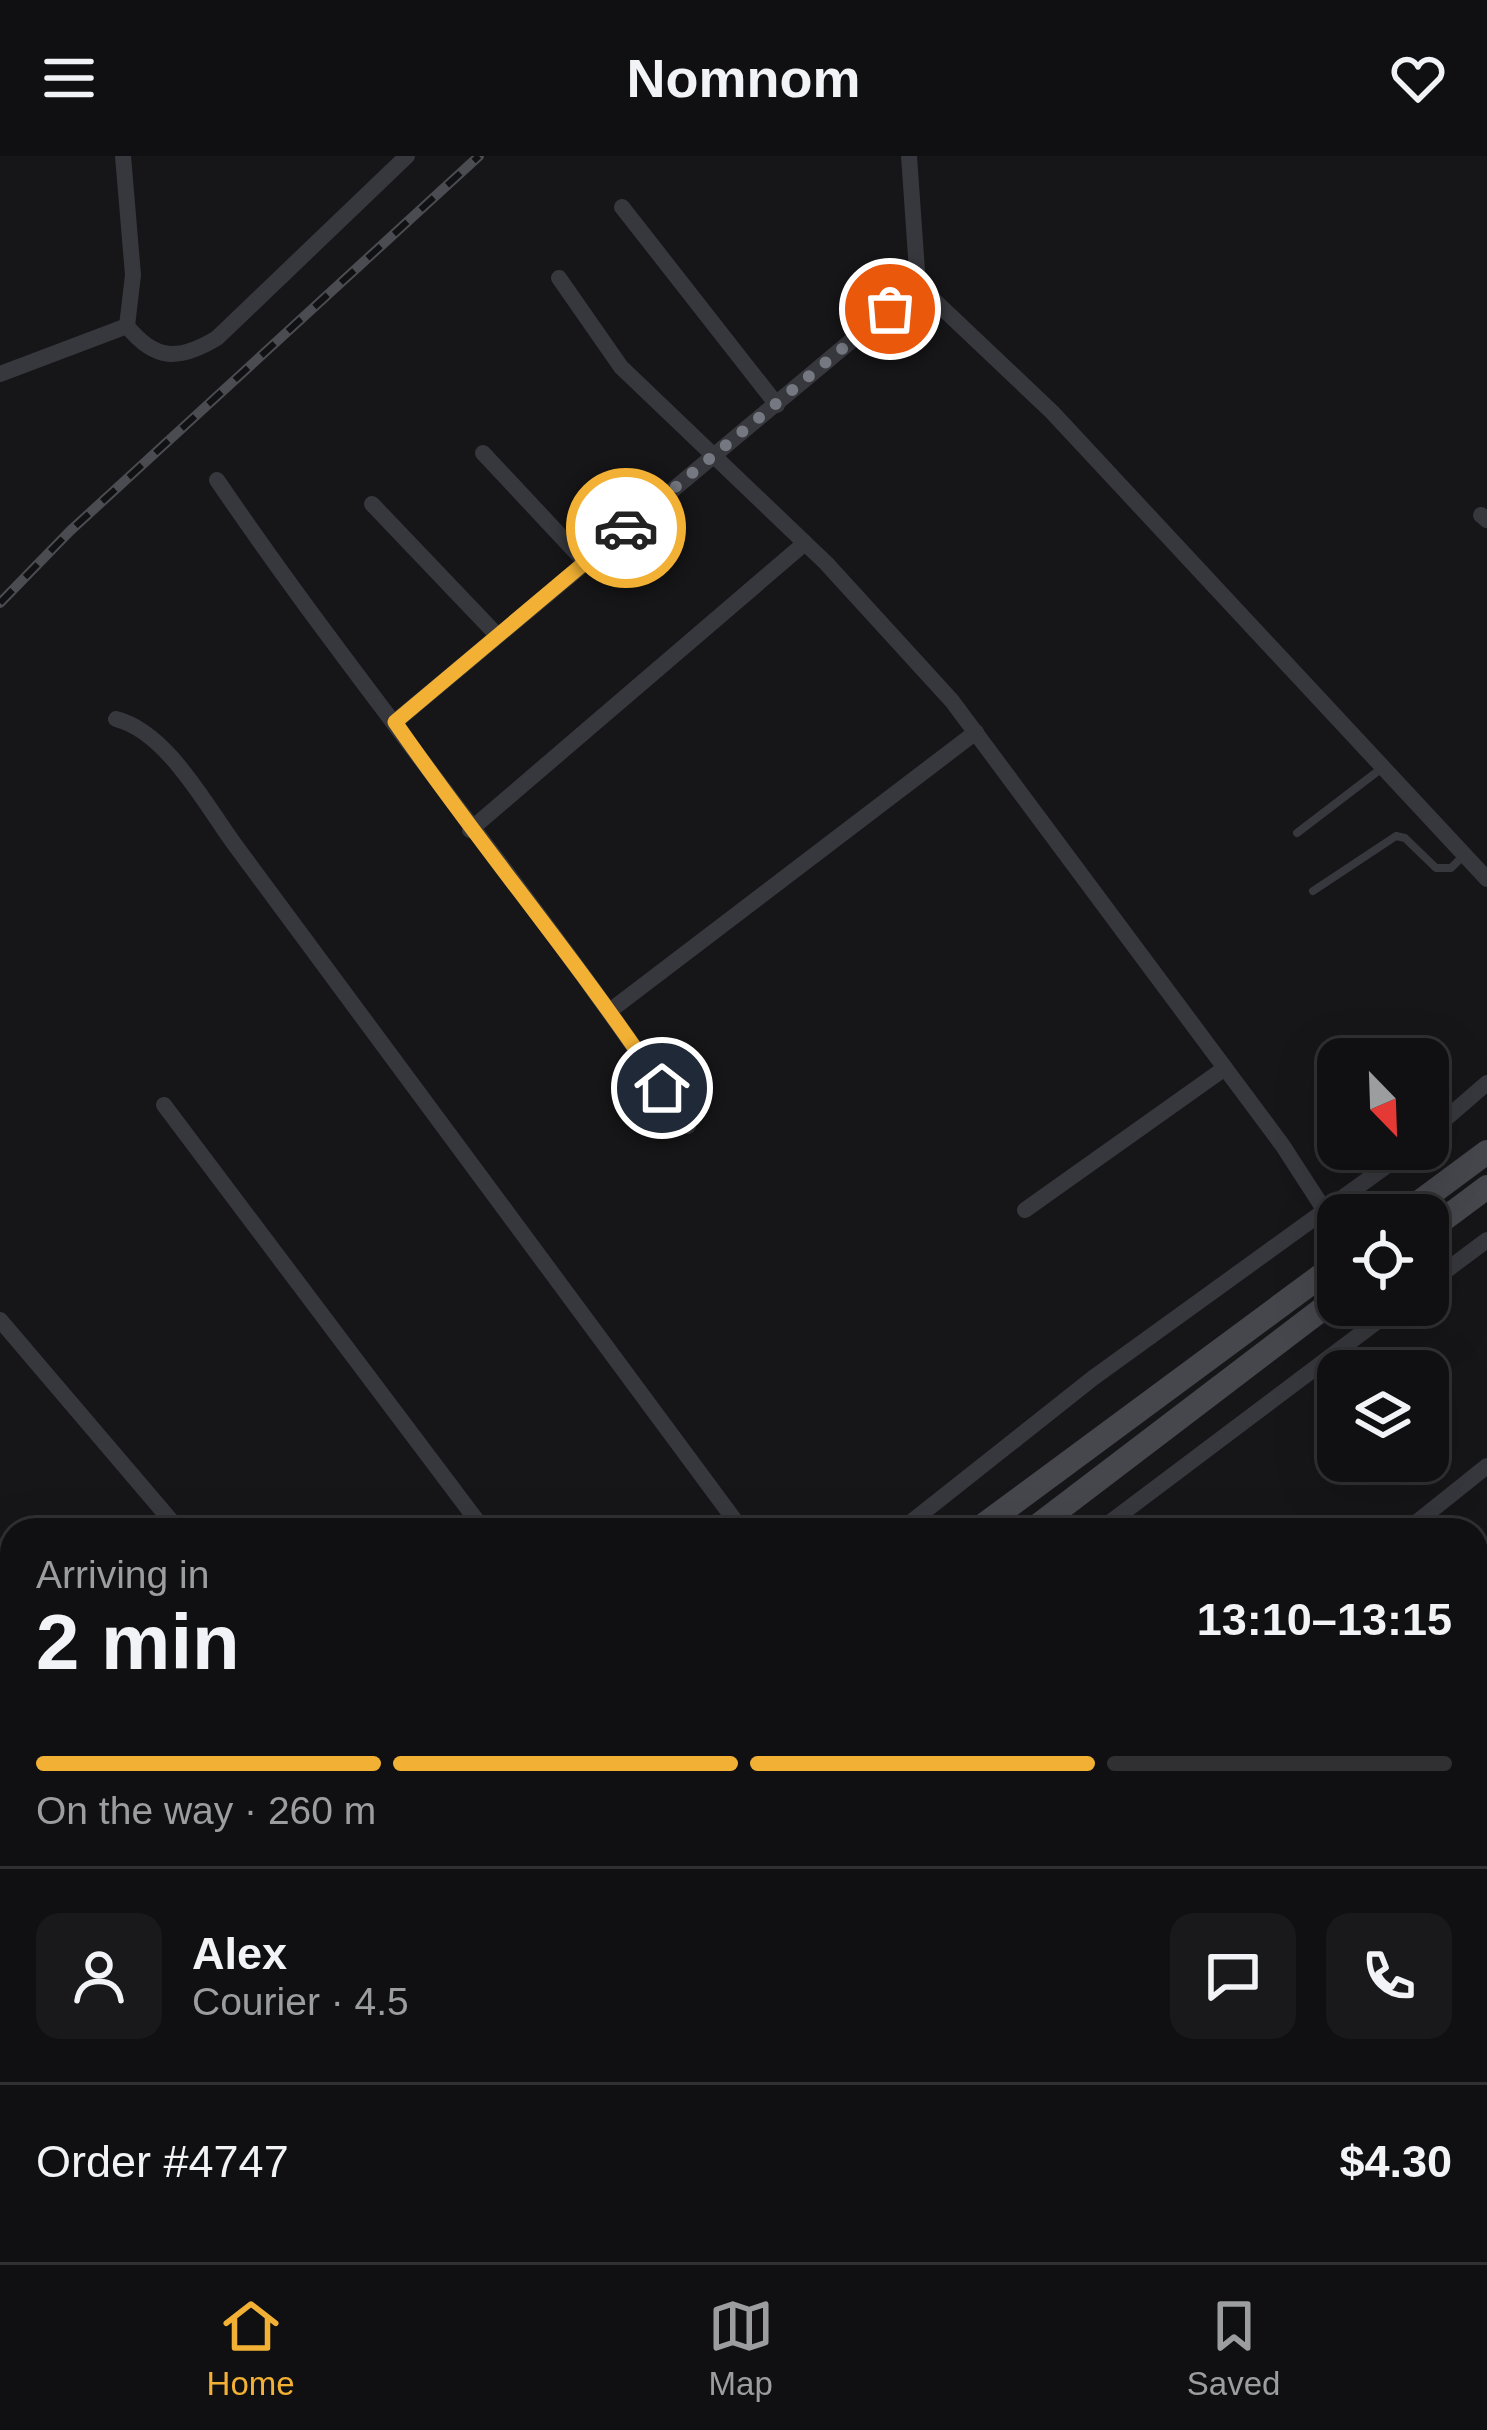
<!DOCTYPE html>
<meta charset="utf-8">
<style>
:root{--surface:#101012;--page:#19191b;--text:#f1f3f6;--muted:#9c9d9f;--line:#303032;--accent:#f2b134}
body{margin:0;font-family:Arial,sans-serif;background:var(--page);color:var(--text);height:100vh;display:flex;flex-direction:column;font-size:45px;white-space:nowrap}
*{box-sizing:border-box;margin:0}
p{font-size:39px;color:var(--muted)}
.icon{flex:none;width:66px;height:66px;fill:none;stroke:currentColor;stroke-width:2;stroke-linecap:round;stroke-linejoin:round}
.map{position:relative;flex:1;overflow:hidden}
.sheet{position:absolute;left:0px;top:1362px;width:1488px;height:744px;display:flex;flex-direction:column;background:var(--surface);border-radius:36px 36px 0 0;box-shadow:0 12px 48px #0002,0 0 0 3px var(--line)}
.sheet>*{flex:none}
.needle{width:78px;rotate:157deg}
.controls{position:absolute;left:1317px;top:882px;display:grid;gap:24px}
.controls a{display:grid;place-items:center;width:132px;height:132px;border-radius:24px;background:var(--surface);box-shadow:0 12px 48px #0002,0 0 0 3px var(--line);font-size:60px}
.pin{position:absolute;display:grid;place-items:center;width:102px;height:102px;color:#fff;margin:-51px;border:6px solid #fff;border-radius:50%;box-shadow:0 3px 12px #0007}
.courier{position:absolute;display:grid;place-items:center;width:120px;height:120px;margin:-60px;border:9px solid #f2b134;border-radius:50%;background:#fff;color:#222;box-shadow:0 3px 15px #0007}
.headline em{font-style:normal;font-weight:700}
.headline div{display:flex;flex-direction:column-reverse}
.headline{display:flex;align-items:center;justify-content:space-between;height:204px;padding:0 36px}
h1{font-size:78px;font-weight:700;line-height:90px}
.bar{display:grid;grid-template-columns:repeat(4,1fr);gap:18px 12px;align-content:center;height:144px;padding:0 36px}
.bar i{height:15px;border-radius:9px;background:var(--line)}
.bar .active{background:var(--accent)}
.bar p{grid-column:span 4}
.line{display:flex;align-items:center;gap:30px;padding:0 36px;border-top:3px solid var(--line)}
.line div{flex:1}
.round{display:grid;place-items:center;flex:none;width:126px;height:126px;border-radius:24px;background:var(--page)}
header{display:flex;justify-content:space-between;align-items:center;height:156px;padding:0 36px;background:var(--surface);font-size:54px;font-weight:700}
.menu{display:flex;justify-content:space-around;align-items:center;height:168px;border-top:3px solid var(--line);background:var(--surface);font-size:33px;color:var(--muted)}
.menu a{display:grid;justify-items:center;gap:6px}
.menu .active{color:var(--accent)}
.map>svg:first-child{display:block}
.lines{fill:none;stroke-linecap:round;stroke-linejoin:round}
.river{stroke:#2c353c;stroke-width:36}
.service{stroke:#37383d;stroke-width:8}
.minor{stroke:#37383d;stroke-width:16}
.tertiary{stroke:#37383d;stroke-width:21}
.secondary{stroke:#45474d;stroke-width:24}
.rail-casing{stroke:#4a4c52;stroke-width:10}
.rail{stroke:#111113;stroke-width:6;stroke-dasharray:18;stroke-linecap:butt}
.done{stroke:#757880;stroke-width:12;stroke-dasharray:0 21.6}
.route{stroke:#f2b134;stroke-width:15}
</style>
<header><svg class="icon" aria-label="menu" viewBox="0 0 24 24"><path d="M4 6h16M4 12h16M4 18h16"/></svg>Nomnom<svg class="icon" aria-label="heart" viewBox="0 0 24 24"><path d="M12 20l-8-8c-3-5 5-10 8-4 3-6 11-1 8 4z"/></svg></header>
<div class="map">
<svg width="1487" height="2106" viewBox="0 0 1487 2106">
<rect width="100%" height="100%" fill="#161618"/>
<g class="lines">
<g class="river">
<polyline points="1476,1640 1487,1615"/>
<polyline points="1231,2106 1233,2094"/>
</g>
<g class="service">
<polyline points="1297,677 1382,612"/>
<polyline points="1313,735 1396,680 1405,682 1436,712 1451,712 1464,699"/>
</g>
<g class="minor">
<polyline points="909,0 918,129 1052,256 1487,723"/>
<polyline points="622,51 777,249"/>
<polyline points="559,122 621,211 826,407 952,545 1283,990 1325,1055"/>
<path d="M 127,170 C 155,205 179,205 217,182 L 407,0"/>
<polyline points="0,218 127,170 133,119 123,0"/>
<polyline points="483,297 585,406"/>
<path d="M 217,324 C 367,544 541,748 688,970"/>
<polyline points="372,348 496,478"/>
<polyline points="1481,359 1487,364"/>
<path d="M 116,563 C 168,576 207,652 238,693 L 742,1374"/>
<polyline points="395,566 918,129"/>
<polyline points="470,674 805,387"/>
<polyline points="611,854 976,576"/>
<polyline points="164,949 484,1374"/>
<polyline points="1428,978 1487,927"/>
<polyline points="1025,1054 1225,912"/>
<polyline points="1428,1128 1487,1084"/>
<polyline points="0,1164 179,1374"/>
<polyline points="901,1374 1093,1222 1410,993"/>
<polyline points="1100,1374 1399,1149"/>
<polyline points="1407,1374 1487,1310"/>
<polyline points="0,1515 12,1505"/>
<polyline points="0,1667 12,1683"/>
<polyline points="0,2042 12,2033"/>
<polyline points="120,2106 135,2094"/>
<polyline points="709,2106 723,2094"/>
<polyline points="1064,2106 1068,2094"/>
</g>
<polyline class="tertiary" points="0,1482 12,1495"/>
<g class="secondary">
<polyline points="1402,1059 1487,996"/>
<polyline points="1428,1075 1487,1031"/>
<polyline points="977,1374 1338,1107"/>
<polyline points="1032,1374 1338,1141"/>
<polyline points="0,2095 12,2086"/>
<polyline points="35,2106 52,2094"/>
</g>
<g class="rail-casing">
<polyline id="rail" points="0,447 70,375 479,0"/>
</g>
<use href="#rail" class="rail"/>
</g>
<g class="lines">
<polyline class="done" points="626,372 890,153"/>
<path class="route" d="M 626,372 L 395,566 C 481,691 579,806 662,932"/>
</g>
</svg>
<div class="controls">
<a><svg class="needle" viewBox="-14 -14 28 28"><path d="M0-13l5 13h-10z" fill="#e53935"/><path d="M0 13l5-13h-10z" fill="#9c9d9f"/></svg></a>
<a><svg class="icon" aria-label="locate" viewBox="0 0 24 24"><circle cx="12" cy="12" r="6"/><path d="M12 2v4M12 18v4M2 12h4M18 12h4"/></svg></a>
<a><svg class="icon" aria-label="layers" viewBox="0 0 24 24"><path d="M12 4l9 5-9 5-9-5zM3 14l9 5 9-5"/></svg></a>
</div>
<div class="pin" style="left:890px;top:153px;background:#ea580c"><svg class="icon" aria-label="bag" viewBox="0 0 24 24"><path d="M5 8h14l-1 12H6zM9 8a3 3 0 0 1 6 0"/></svg></div>
<div class="pin" style="left:662px;top:932px;background:#1f2937"><svg class="icon" aria-label="home" viewBox="0 0 24 24"><path d="M3 11l9-7 9 7M6 9v11h12V9"/></svg></div>
<div class="courier" style="left:626px;top:372px"><svg class="icon" aria-label="car" viewBox="0 0 24 24"><path d="M5 17H2v-5l4-1 3-4h7l3 4 3 1v5h-3M9 17h6M6 11h13"/><circle cx="7" cy="17" r="2"/><circle cx="17" cy="17" r="2"/></svg></div>
<section class="sheet">
<div class="headline"><div><h1>2 min</h1><p>Arriving in</p></div><em>13:10–13:15</em></div>
<div class="bar"><i class="active"></i><i class="active"></i><i class="active"></i><i></i><p>On the way · 260 m</p></div>
<div class="line" style="height:216px"><a class="round"><svg class="icon" aria-label="person" viewBox="0 0 24 24"><circle cx="12" cy="8" r="4"/><path d="M4 21q1-7 8-7t8 7"/></svg></a><div><b>Alex</b><p>Courier · 4.5</p></div><a class="round"><svg class="icon" aria-label="chat" viewBox="0 0 24 24"><path d="M4 5h16v11H9l-5 4z"/></svg></a><a class="round"><svg class="icon" aria-label="phone" viewBox="0 0 24 24"><path d="M5 4h4l2 5-3 2q2 4 5 5l2-3 5 2v4C11 20 4 13 5 4z"/></svg></a></div>
<div class="line" style="height:156px"><div>Order #4747</div><b>$4.30</b></div>
</section>
</div>
<nav class="menu">
<a class="active"><svg class="icon" aria-label="home" viewBox="0 0 24 24"><path d="M3 11l9-7 9 7M6 9v11h12V9"/></svg>Home</a>
<a><svg class="icon" aria-label="map" viewBox="0 0 24 24"><path d="M3 6l6-2 6 2 6-2v14l-6 2-6-2-6 2zM9 4v14M15 6v14"/></svg>Map</a>
<a><svg class="icon" aria-label="saved" viewBox="0 0 24 24"><path d="M7 4h10v16l-5-4-5 4z"/></svg>Saved</a>
</nav>
